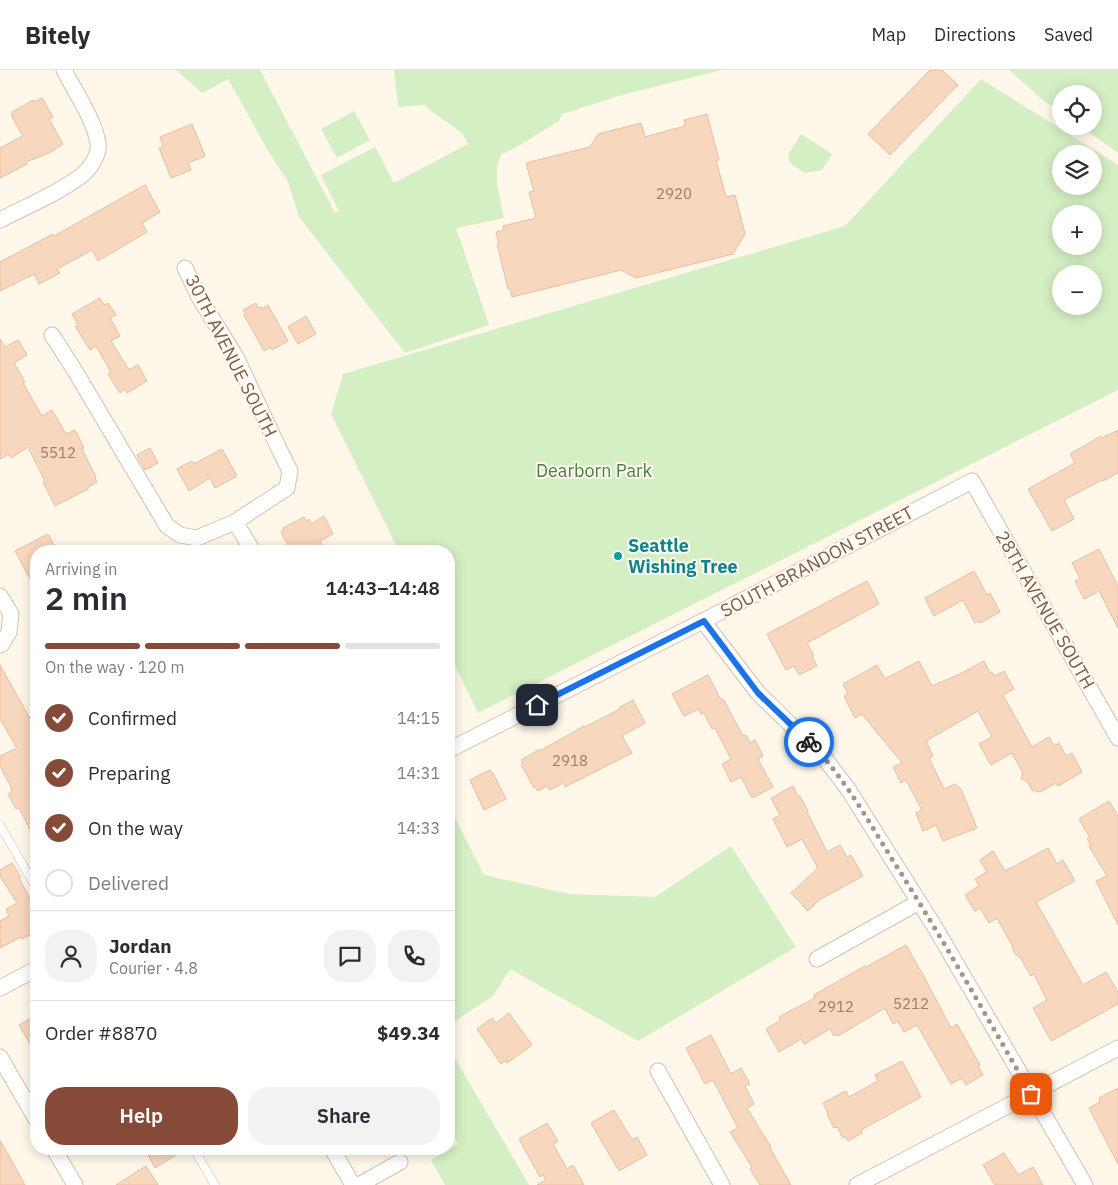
<!DOCTYPE html>
<meta charset="utf-8">
<style>
:root{--surface:#fff;--page:#f2f2f3;--text:#2b2b33;--muted:#7c7c81;--line:#e1e1e2;--accent:#864a39}
body{margin:0;font-family:"IBM Plex Sans",sans-serif;background:var(--page);color:var(--text);height:100vh;display:flex;flex-direction:column;font-size:19px;white-space:nowrap}
*{box-sizing:border-box;margin:0}
p{font-size:16px;color:var(--muted)}
.icon{flex:none;width:28px;height:28px;fill:none;stroke:currentColor;stroke-width:2;stroke-linecap:round;stroke-linejoin:round}
.map{position:relative;flex:1;overflow:hidden}
.side{position:absolute;left:30px;top:475px;width:425px;height:610px;display:flex;flex-direction:column;background:var(--surface);border-radius:20px;box-shadow:0 2px 12px #0003}
.side>*{flex:none}
.fabs{position:absolute;left:1052px;top:15px;display:grid;gap:10px}
.fabs a{display:grid;place-items:center;width:50px;height:50px;border-radius:50%;background:var(--surface);box-shadow:0 2px 12px #0003;font-size:25px}
.pin{position:absolute;display:grid;place-items:center;width:42px;height:42px;color:#fff;margin:-21px;border-radius:10px;box-shadow:0 2px 8px #0006}
.courier{position:absolute;display:grid;place-items:center;width:50px;height:50px;margin:-25px;border:4px solid #1a73e8;border-radius:50%;background:#fff;color:#222;box-shadow:0 1px 6px #0007}
.summary em{font-style:normal;font-weight:600}
.summary div{display:flex;flex-direction:column-reverse}
.summary{display:flex;align-items:center;justify-content:space-between;height:85px;padding:0 15px}
h1{font-size:32px;font-weight:600;line-height:38px}
.bar{display:grid;grid-template-columns:repeat(4,1fr);gap:8px 5px;align-content:center;height:60px;padding:0 15px}
.bar i{height:6px;border-radius:4px;background:var(--line)}
.bar .selected{background:var(--accent)}
.bar p{grid-column:span 4}
.line{display:flex;align-items:center;gap:12px;padding:0 15px;border-top:1px solid var(--line)}
.line div{flex:1}
.round{display:grid;place-items:center;flex:none;width:52px;height:52px;border-radius:20px;background:var(--page)}
ol{padding:0 15px;list-style:none}
li{display:flex;align-items:center;gap:15px;height:55px}
li p{margin-inline-start:auto}
li .icon{padding:5px;border-radius:50%;background:var(--accent);color:#fff;stroke-width:4}
li:last-child{color:var(--muted)}
li i{width:28px;height:28px;border:2px solid var(--line);border-radius:50%}
.primary-button{display:flex;gap:10px;margin-top:auto;padding:10px 15px}
.primary-button a{flex:1;height:58px;border-radius:20px;background:var(--accent);color:#fff;font-size:20px;font-weight:600;line-height:58px;text-align:center}
.primary-button a+a{background:var(--page);color:var(--text)}
header{display:flex;align-items:center;gap:30px;box-sizing:border-box;height:70px;padding:0 25px;background:var(--surface);border-bottom:1px solid var(--line)}
header strong{font-size:24px}
nav{display:flex;gap:28px;margin-inline-start:auto;font-size:18px}
.map>svg:first-child{display:block}
.green{fill:#d4efc4;fill-rule:evenodd}
.building{fill:#f7d7bd;stroke:#ecbe9b}
.lines{fill:none;stroke-linecap:round;stroke-linejoin:round}
.service-casing{stroke:#d5c1af;stroke-width:9}
.minor-casing{stroke:#d5c1af;stroke-width:17}
.service{stroke:#fff;stroke-width:8}
.minor{stroke:#fff;stroke-width:15}
.done{stroke:#aa9380;stroke-width:5;stroke-dasharray:0 9}
.route{stroke:#1a73e8;stroke-width:6}
.culture-dot{fill:#0f9aa8;stroke:#fffaf1;stroke-width:2}
.labels{text-anchor:middle;stroke-width:4;stroke-linejoin:round;paint-order:stroke}
.number-label{font-size:15px;fill:#9c7c65}
.street-label{font-size:18px;fill:#7d5d48;stroke:#fffaf1}
.park-label{font-size:18px;fill:#4c7e3c;stroke:#fffaf1}
.culture-label{font-size:18px;font-weight:bold;fill:#0d838f;stroke:#fffaf1;text-anchor:start}
</style>
<header>
<strong>Bitely</strong>
<nav><a>Map</a><a>Directions</a><a>Saved</a></nav>
</header>
<div class="map">
<svg width="1118" height="1115" viewBox="0 0 1118 1115">
<rect width="100%" height="100%" fill="#fff7e9"/>
<g class="green">
<polygon points="176,0 260,0 335,143 339,141 321,105 375,77 394,113 468,74 462,63 427,38 426,35 398,37 394,0 722,0 619,26 562,44 559,51 515,78 501,84 497,98 497,114 504,148 456,158 489,255 405,283 299,147 288,112 267,79 228,9 202,23"/>
<polygon points="1009,0 1118,0 1118,83 1080,56 1094,56 1094,24 1061,24 1061,43 1044,31"/>
<path d="M 981,9 L 1118,95 L 1118,320 L 478,643 L 449,583 L 449,481 L 399,481 L 331,344 L 343,304 L 845,156 ZM 1061,84 L 1094,84 L 1094,116 L 1061,116 ZM 1061,144 L 1094,144 L 1094,176 L 1061,176 ZM 1061,204 L 1094,204 L 1094,236 L 1061,236 Z"/>
<polygon points="354,41 370,70 337,88 321,59"/>
<polygon points="801,64 832,84 822,100 805,103 790,93 788,85"/>
<polygon points="449,736 484,805 569,824 655,827 731,776 796,877 638,971 510,899 493,926 449,955"/>
<polygon points="449,978 529,1115 445,1115 431,1090 458,1074 449,1057"/>
</g>
<g class="building">
<polygon points="930,0 942,0 958,15 890,85 868,64"/>
<polygon points="42,28 53,47 49,49 63,74 51,82 26,92 27,94 0,108 0,78 23,66 11,45 13,44 12,42 33,30 34,32"/>
<polygon points="707,44 719,90 716,90 726,127 735,125 745,164 733,184 636,208 621,200 512,227 510,218 508,219 497,174 499,174 496,162 504,160 503,156 536,148 529,122 534,121 526,93 590,77 598,64 641,53 645,67 685,56 684,50"/>
<polygon points="192,54 205,86 188,93 191,100 171,108 159,78 163,76 160,67"/>
<polygon points="145,115 160,142 142,153 147,162 98,191 92,180 57,199 60,203 39,214 34,204 0,221 0,192 53,164 54,166"/>
<polygon points="100,228 104,235 108,233 116,245 110,248 120,266 111,271 129,300 138,295 147,311 127,323 125,319 120,323 108,304 111,302 96,276 90,280 75,256 78,255 72,244"/>
<polygon points="256,233 258,238 261,237 262,239 268,235 288,271 272,280 271,277 264,281 244,245 246,244 243,240"/>
<polygon points="306,246 316,264 298,274 288,257"/>
<polygon points="0,269 5,277 18,270 27,285 14,293 25,312 23,313 42,346 52,340 66,364 75,360 84,378 82,379 96,407 95,408 97,412 88,417 88,419 55,436 43,412 45,411 28,377 11,388 9,384 0,389"/>
<polygon points="1118,360 1118,403 1103,411 1102,410 1064,430 1074,449 1052,461 1028,419 1075,393 1070,384 1101,366 1102,368"/>
<polygon points="150,378 158,393 145,400 137,385"/>
<polygon points="222,379 237,406 215,418 210,408 189,421 177,399 192,391 194,394"/>
<polygon points="324,446 333,464 320,471 326,481 291,481 281,462 284,460 283,458 304,447 306,451 309,449 311,454"/>
<polygon points="48,464 57,481 36,481 36,520 15,481"/>
<polygon points="1099,479 1118,516 1118,558 1099,521 1084,529 1075,511 1080,508 1072,493"/>
<polygon points="974,501 987,525 990,523 1000,542 980,553 979,551 975,553 963,530 934,546 925,528"/>
<polygon points="867,511 879,534 807,573 814,586 812,587 817,596 799,605 794,596 786,600 767,564"/>
<polygon points="919,591 932,616 960,604 984,591 990,603 992,602 994,606 1004,601 1014,619 1003,625 1032,677 1049,667 1054,676 1059,673 1066,686 1072,683 1082,702 1058,716 1056,713 1040,722 1032,720 1027,711 1021,709 1023,703 1012,683 991,695 979,674 992,667 978,641 926,671 933,686 929,688 944,719 955,714 961,719 977,758 943,771 936,755 923,761 916,743 922,740 906,710 901,713 893,697 902,693 862,644 855,648 844,626 848,624 843,614 877,595 885,609"/>
<polygon points="0,595 36,659 36,771 19,738 16,739 8,724 12,722 11,720 12,719 0,696 0,686 17,678 0,649"/>
<polygon points="708,605 721,630 723,629 743,666 746,665 750,673 755,670 763,686 758,689 773,717 752,728 741,707 731,712 722,694 731,689 715,658 712,659 704,643 701,644 699,639 684,646 672,624"/>
<polygon points="633,630 645,653 622,666 632,683 565,717 563,713 550,720 547,716 538,721 535,717 534,718 521,694 523,693 521,690 540,679 540,681 584,656 585,657 620,639 620,637"/>
<polygon points="490,700 492,703 493,703 506,729 484,740 470,710"/>
<polygon points="793,716 798,727 800,726 808,741 807,742 827,782 840,775 847,787 851,785 863,806 819,830 808,841 791,823 818,798 802,769 787,777 773,749 780,745 771,728"/>
<polygon points="1109,731 1118,746 1118,855 1096,811 1107,806 1089,776 1091,775 1087,769 1090,768 1079,749"/>
<polygon points="1048,778 1057,794 1063,790 1075,811 1036,832 1083,915 1106,902 1118,922 1118,934 1051,971 1033,938 1047,930 1034,904 1031,906 1020,887 1016,885 1013,880 1013,877 997,848 989,853 980,838 975,841 965,825 979,816 975,809 987,802 980,790 993,781 1005,801"/>
<polygon points="12,793 21,807 19,808 36,840 36,862 22,869 21,867 0,878 0,851 9,846 6,839 17,833 0,806 0,800"/>
<polygon points="906,875 923,905 951,958 957,954 980,995 978,996 983,1005 966,1015 962,1008 951,1014 917,955 904,962 898,951 893,954 885,938 838,966 837,964 834,966 830,959 804,974 801,969 779,982 766,959 781,950 779,947 815,928 814,925 865,896 866,897"/>
<polygon points="509,943 532,975 507,993 506,990 501,994 477,959 492,948 496,953"/>
<polygon points="36,945 36,984 19,955"/>
<polygon points="711,965 731,1004 741,998 750,1014 745,1016 754,1034 747,1038 771,1077 770,1078 791,1115 760,1115 750,1099 752,1097 730,1062 738,1058 713,1010 705,1014 686,978"/>
<polygon points="902,991 921,1027 861,1060 862,1063 848,1071 845,1066 843,1068 837,1057 834,1058 827,1044 828,1043 823,1033 846,1021 849,1027 878,1011 875,1005"/>
<polygon points="1118,1018 1118,1094 1089,1038 1100,1032 1099,1028"/>
<polygon points="614,1040 632,1070 637,1067 647,1085 619,1101 591,1053"/>
<polygon points="547,1053 558,1071 553,1074 567,1099 573,1095 584,1115 537,1115 546,1110 543,1105 540,1107 519,1069"/>
<polygon points="0,1070 18,1102 25,1115 0,1115"/>
<polygon points="145,1079 186,1079 155,1098"/>
<polygon points="1004,1083 1018,1105 1033,1097 1043,1115 995,1115 983,1095"/>
<polygon points="146,1096 158,1115 116,1115"/>
</g>
<g class="lines">
<g class="service-casing">
<g id="service">
<polyline points="0,755 36,818"/>
<polyline points="194,1079 215,1115"/>
</g>
</g>
<g class="minor-casing">
<g id="minor">
<path d="M 0,150 C 27,136 57,124 81,106 C 90,99 100,84 98,73 C 94,49 75,22 64,0"/>
<polyline points="52,265 75,301 167,456 180,465 197,468 235,452 287,418 290,401 280,381 237,289 199,227 185,198"/>
<polyline points="235,452 253,481"/>
<polyline points="0,526 11,544 9,562 2,574 0,575"/>
<polyline points="703,551 758,623 823,686 848,719 936,859 1085,1115"/>
<polyline points="449,680 703,551 972,411 1118,668"/>
<polyline points="817,889 919,832"/>
<polyline points="0,918 36,899"/>
<polyline points="0,987 36,1049"/>
<polyline points="658,1001 722,1115"/>
<polyline points="54,1079 75,1115"/>
<polyline points="332,1079 353,1115"/>
<polyline points="359,1115 400,1092"/>
<polyline points="857,1115 1118,978"/>
</g>
</g>
<use href="#service" class="service"/>
<use href="#minor" class="minor"/>
</g>
<g class="lines">
<path class="done" d="M 809,672 C 843,705 867,749 892,789 C 941,866 986,945 1031,1024"/>
<polyline class="route" points="537,635 704,551 758,623 809,672"/>
</g>
<circle class="culture-dot" cx="618" cy="486" r="5"/>
<g class="labels">
<g class="number-label">
<text x="674" y="129">2920</text>
<text x="58" y="388">5512</text>
<text x="570" y="696">2918</text>
<text x="911" y="939">5212</text>
<text x="836" y="942">2912</text>
</g>
<g class="street-label">
<text transform="translate(231 286) rotate(63)" y="6">30TH AVENUE SOUTH</text>
<text transform="translate(817 492) rotate(-28)" y="6">SOUTH BRANDON STREET</text>
<text transform="translate(1045 540) rotate(60)" y="6">28TH AVENUE SOUTH</text>
</g>
<g class="park-label">
<text x="594" y="407">Dearborn Park</text>
</g>
<g class="culture-label">
<text x="628" y="482">Seattle<tspan x="628" dy="21">Wishing Tree</tspan></text>
</g>
</g>
</svg>
<div class="fabs">
<a><svg class="icon" aria-label="locate" viewBox="0 0 24 24"><circle cx="12" cy="12" r="6"/><path d="M12 2v4M12 18v4M2 12h4M18 12h4"/></svg></a>
<a><svg class="icon" aria-label="layers" viewBox="0 0 24 24"><path d="M12 4l9 5-9 5-9-5zM3 14l9 5 9-5"/></svg></a>
<a>+</a>
<a>−</a>
</div>
<div class="pin" style="left:1031px;top:1024px;background:#ea580c"><svg class="icon" aria-label="bag" viewBox="0 0 24 24"><path d="M5 8h14l-1 12H6zM9 8a3 3 0 0 1 6 0"/></svg></div>
<div class="pin" style="left:537px;top:635px;background:#1f2937"><svg class="icon" aria-label="home" viewBox="0 0 24 24"><path d="M3 11l9-7 9 7M6 9v11h12V9"/></svg></div>
<div class="courier" style="left:809px;top:672px"><svg class="icon" aria-label="bike" viewBox="0 0 24 24"><circle cx="6" cy="16" r="4"/><circle cx="18" cy="16" r="4"/><path d="M6 16l4-8h5l3 8M10 8l3 8H6M13 5h3"/></svg></div>
<section class="side">
<div class="summary"><div><h1>2 min</h1><p>Arriving in</p></div><em>14:43–14:48</em></div>
<div class="bar"><i class="selected"></i><i class="selected"></i><i class="selected"></i><i></i><p>On the way · 120 m</p></div>
<ol>
<li><svg class="icon" aria-label="check" viewBox="0 0 24 24"><path d="M5 12l5 5 9-10"/></svg>Confirmed<p>14:15</p></li>
<li><svg class="icon" aria-label="check" viewBox="0 0 24 24"><path d="M5 12l5 5 9-10"/></svg>Preparing<p>14:31</p></li>
<li><svg class="icon" aria-label="check" viewBox="0 0 24 24"><path d="M5 12l5 5 9-10"/></svg>On the way<p>14:33</p></li>
<li><i></i>Delivered</li>
</ol>
<div class="line" style="height:90px"><a class="round"><svg class="icon" aria-label="person" viewBox="0 0 24 24"><circle cx="12" cy="8" r="4"/><path d="M4 21q1-7 8-7t8 7"/></svg></a><div><b>Jordan</b><p>Courier · 4.8</p></div><a class="round"><svg class="icon" aria-label="chat" viewBox="0 0 24 24"><path d="M4 5h16v11H9l-5 4z"/></svg></a><a class="round"><svg class="icon" aria-label="phone" viewBox="0 0 24 24"><path d="M5 4h4l2 5-3 2q2 4 5 5l2-3 5 2v4C11 20 4 13 5 4z"/></svg></a></div>
<div class="line" style="height:65px"><div>Order #8870</div><b>$49.34</b></div>
<div class="primary-button"><a>Help</a><a>Share</a></div>
</section>
</div>
